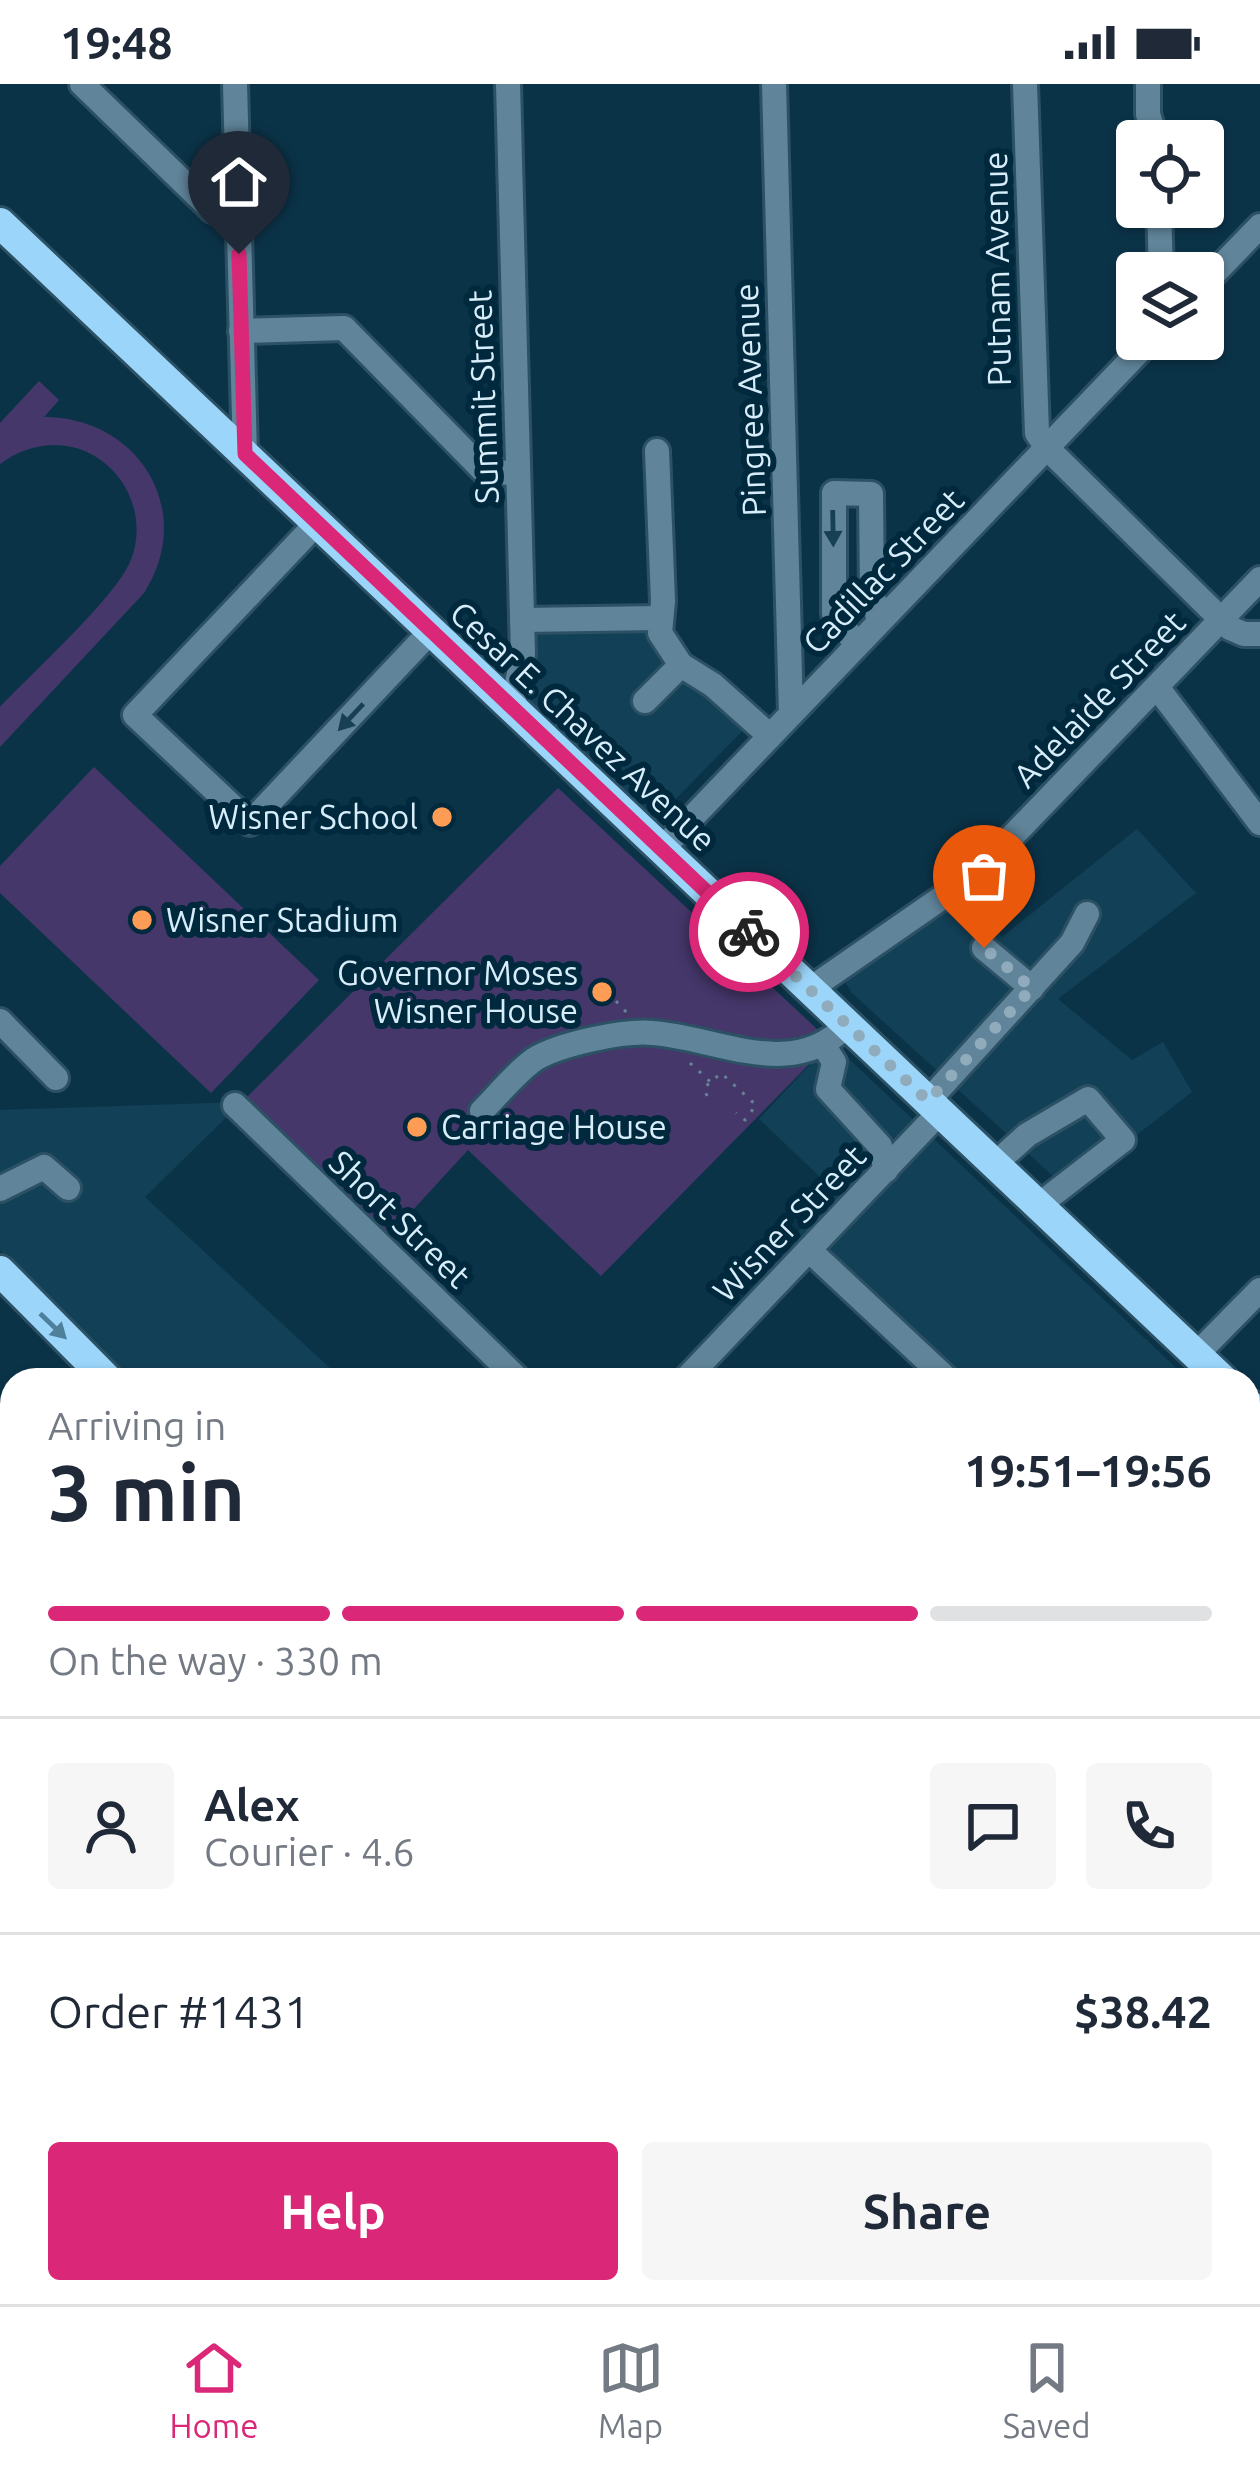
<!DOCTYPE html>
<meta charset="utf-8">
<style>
:root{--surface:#fff;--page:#f6f6f7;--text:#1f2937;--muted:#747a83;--line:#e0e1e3;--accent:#db2777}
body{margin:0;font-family:Ubuntu,sans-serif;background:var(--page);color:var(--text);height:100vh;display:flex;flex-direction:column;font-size:45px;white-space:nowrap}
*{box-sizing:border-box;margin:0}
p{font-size:39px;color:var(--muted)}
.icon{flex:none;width:66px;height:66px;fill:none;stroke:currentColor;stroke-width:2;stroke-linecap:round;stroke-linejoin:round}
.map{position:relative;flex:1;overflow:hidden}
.side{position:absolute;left:0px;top:1284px;width:1260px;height:936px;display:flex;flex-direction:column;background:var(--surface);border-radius:36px 36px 0 0;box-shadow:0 3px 9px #0004}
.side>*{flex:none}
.controls{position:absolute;left:1116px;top:36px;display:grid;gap:24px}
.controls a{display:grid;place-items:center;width:108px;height:108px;border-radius:12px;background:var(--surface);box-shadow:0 3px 9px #0004;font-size:60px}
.pin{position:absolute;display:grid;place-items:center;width:102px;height:102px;color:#fff;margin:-123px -51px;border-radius:50% 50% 50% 0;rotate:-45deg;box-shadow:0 0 12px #0007}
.pin .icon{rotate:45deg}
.courier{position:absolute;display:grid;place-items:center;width:120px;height:120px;margin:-60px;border:9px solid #db2777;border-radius:50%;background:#fff;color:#222;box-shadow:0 3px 15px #0007}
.overview em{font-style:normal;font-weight:700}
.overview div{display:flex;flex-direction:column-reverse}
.overview{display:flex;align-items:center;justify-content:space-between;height:204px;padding:0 48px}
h1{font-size:78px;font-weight:700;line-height:90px}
.bar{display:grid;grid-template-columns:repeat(4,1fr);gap:18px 12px;align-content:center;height:144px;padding:0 48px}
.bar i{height:15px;border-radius:9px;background:var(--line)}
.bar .active{background:var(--accent)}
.bar p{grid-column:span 4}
.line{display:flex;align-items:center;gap:30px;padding:0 48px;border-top:3px solid var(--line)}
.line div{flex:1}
.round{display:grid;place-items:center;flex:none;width:126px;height:126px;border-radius:12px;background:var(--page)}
.action{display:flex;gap:24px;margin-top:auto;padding:24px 48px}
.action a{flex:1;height:138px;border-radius:12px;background:var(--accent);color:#fff;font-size:48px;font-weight:700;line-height:138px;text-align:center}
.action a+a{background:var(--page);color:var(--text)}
.status{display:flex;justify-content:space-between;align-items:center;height:84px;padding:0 60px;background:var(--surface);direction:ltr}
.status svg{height:33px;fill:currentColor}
.tabs{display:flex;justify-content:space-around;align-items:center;height:168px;border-top:3px solid var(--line);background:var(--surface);font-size:33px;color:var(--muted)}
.tabs a{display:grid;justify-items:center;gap:6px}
.tabs .active{color:var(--accent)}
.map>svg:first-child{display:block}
.built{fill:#124057}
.green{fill:#46376b}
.water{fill:#23836f}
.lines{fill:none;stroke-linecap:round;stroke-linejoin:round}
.minor-casing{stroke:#2c5164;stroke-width:30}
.major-casing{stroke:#2c5164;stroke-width:36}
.path{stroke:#648495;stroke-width:3;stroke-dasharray:3 9;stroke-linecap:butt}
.minor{stroke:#608499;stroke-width:24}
.major{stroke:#9bd6fa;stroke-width:30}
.rail{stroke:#6b8a9c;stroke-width:6}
.oneway{fill:#184054}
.oneway2{fill:#4e809c}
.done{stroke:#90acbc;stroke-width:12;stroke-dasharray:0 21.6}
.route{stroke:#db2777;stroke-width:15}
.poi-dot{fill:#fd9d55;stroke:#00293d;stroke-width:4.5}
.labels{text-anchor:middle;stroke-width:12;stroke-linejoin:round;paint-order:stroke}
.street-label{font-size:33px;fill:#d8edfa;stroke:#00293d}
.poi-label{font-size:33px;fill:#d8edfa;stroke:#00293d;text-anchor:end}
</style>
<div class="status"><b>19:48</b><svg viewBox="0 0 49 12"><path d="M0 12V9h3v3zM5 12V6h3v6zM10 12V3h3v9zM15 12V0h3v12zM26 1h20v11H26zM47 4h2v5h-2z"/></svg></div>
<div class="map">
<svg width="1260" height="2220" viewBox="0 0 1260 2220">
<rect width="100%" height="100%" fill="#0b3348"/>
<g class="built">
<polygon points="664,524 674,562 760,629 652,739 532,624 532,527"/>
<polygon points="1137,745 1196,809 1058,915 1132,976 1163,958 1192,1008 1067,1105 852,909 843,895 968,811 1002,853"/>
<polygon points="831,958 1189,1296 955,1296 825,1175 798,1148 836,1108 759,1035"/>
<polygon points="242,1018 145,1113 343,1296 130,1296 0,1166 0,1026"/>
<polygon points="0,1335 12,1351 12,1605 0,1593"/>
<polygon points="1248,1352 1260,1363 1260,1513 1248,1501"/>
</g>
<g class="green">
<path d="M 39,297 L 59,316 L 44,333 C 138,333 197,426 144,509 L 0,663 L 0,623 C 31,590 114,515 130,478 C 148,436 128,387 87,368 C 58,355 26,361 0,380 L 0,339 Z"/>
<polygon points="94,683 319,896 211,1009 0,809 0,782"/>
<polygon points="558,704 831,958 601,1192 468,1066 389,1152 247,1013"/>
</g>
<polygon class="water" points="0,2064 12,2075 12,2157 0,2150"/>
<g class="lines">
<g class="minor-casing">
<g id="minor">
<polyline points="82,0 212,126 238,132"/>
<polyline points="235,0 245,370"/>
<polyline points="508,0 523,570 512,624"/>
<polyline points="774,0 791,630"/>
<polyline points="1025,0 1037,349 1047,364 1230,544 1244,550 1260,550"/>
<polyline points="1148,0 1148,30 1156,57"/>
<polyline points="1159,123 1161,189"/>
<polyline points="1203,201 1260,142"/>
<polyline points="241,247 344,244 485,388 518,389"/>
<polyline points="657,367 663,517 660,549 681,581 713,601 770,652"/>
<polyline points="317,439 135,631 250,739 431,547"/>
<polyline points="522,536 659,534"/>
<polyline points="857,561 834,530 834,409 871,410 872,508 879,538"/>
<polyline points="1157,603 1260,739"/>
<polyline points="645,617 681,581"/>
<polyline points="662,765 1151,255"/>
<polyline points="984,864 1032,904"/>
<polyline points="810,905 976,790 1260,495"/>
<polyline points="0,937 56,994"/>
<polyline points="824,962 834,978 828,1005 880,1062 886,1086"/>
<polyline points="928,1017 1072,859 1087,830"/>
<polyline points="235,1021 519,1296"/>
<path d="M 482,1027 C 498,1011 516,988 535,975 C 560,960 624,946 653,949 C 719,954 792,998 847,941"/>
<polyline points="995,1080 1027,1051 1088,1015 1123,1056 1039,1121"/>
<polyline points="0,1105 44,1083 68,1104"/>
<polyline points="809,1166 948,1296"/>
<polyline points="1196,1271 1260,1206"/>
<polyline points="685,1296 940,1028"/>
<polyline points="1248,1437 1260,1424"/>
<polyline points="0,1818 12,1830"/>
<polyline points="1248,1832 1260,1843"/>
<polyline points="1248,2161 1260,2148"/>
<polyline points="398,2208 411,2220"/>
<polyline points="330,2220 342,2208"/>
<polyline points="482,2220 495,2208"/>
<polyline points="1195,2220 1206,2208"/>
</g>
</g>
<g class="major-casing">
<g id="major">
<polyline points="0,139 1223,1296"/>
<polyline points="0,1187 108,1296"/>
<polyline points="1248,1320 1260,1331"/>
<polyline points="1106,2208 1116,2220"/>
</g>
</g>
<g class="path">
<polyline points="616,917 627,929"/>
<polyline points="690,979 716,1003"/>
<polyline points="707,1012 704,1004 721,989 756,1021 745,1036 736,1029"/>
</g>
<use href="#minor" class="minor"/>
<use href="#major" class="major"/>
<g class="rail">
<polyline points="0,1393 12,1407"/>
<polyline points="0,1534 12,1546"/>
<polyline points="692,2208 704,2220"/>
</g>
</g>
<defs><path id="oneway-solid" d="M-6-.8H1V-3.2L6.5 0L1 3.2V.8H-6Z" transform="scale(3)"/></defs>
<g class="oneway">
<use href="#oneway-solid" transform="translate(833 444) rotate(89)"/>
<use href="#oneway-solid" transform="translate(351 633) rotate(133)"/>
</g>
<use class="oneway2" href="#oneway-solid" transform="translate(53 1242) rotate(44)"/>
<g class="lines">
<polyline class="done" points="749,848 928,1017 1032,904 984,864"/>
<polyline class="route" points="239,170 245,370 749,848"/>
</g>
<g class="poi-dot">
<circle cx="442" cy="733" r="12"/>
<circle cx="142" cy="836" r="12"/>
<circle cx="602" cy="908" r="12"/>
<circle cx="417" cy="1043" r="12"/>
</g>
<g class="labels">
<g class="street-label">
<text transform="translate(997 185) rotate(-91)" y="12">Putnam Avenue</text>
<text transform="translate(483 313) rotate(-92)" y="12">Summit Street</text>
<text transform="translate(750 316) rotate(-92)" y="12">Pingree Avenue</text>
<text transform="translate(883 487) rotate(-46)" y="12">Cadillac Street</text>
<text transform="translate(1099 615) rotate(-46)" y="12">Adelaide Street</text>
<text transform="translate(583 642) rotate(43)" y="12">Cesar E. Chavez Avenue</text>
<text transform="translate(400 1135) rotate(44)" y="12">Short Street</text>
<text transform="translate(789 1139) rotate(-46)" y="12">Wisner Street</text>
</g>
<g class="poi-label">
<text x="418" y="745">Wisner School</text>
<text x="166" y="848" text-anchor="start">Wisner Stadium</text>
<text x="578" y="901">Governor Moses<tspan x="578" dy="38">Wisner House</tspan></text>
<text x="441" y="1055" text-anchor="start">Carriage House</text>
</g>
</g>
</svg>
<div class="controls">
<a><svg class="icon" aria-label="locate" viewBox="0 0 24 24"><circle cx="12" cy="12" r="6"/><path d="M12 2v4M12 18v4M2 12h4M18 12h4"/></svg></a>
<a><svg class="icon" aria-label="layers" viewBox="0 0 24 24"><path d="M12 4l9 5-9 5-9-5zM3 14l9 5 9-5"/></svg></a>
</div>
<div class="pin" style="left:984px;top:864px;background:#ea580c"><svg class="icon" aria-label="bag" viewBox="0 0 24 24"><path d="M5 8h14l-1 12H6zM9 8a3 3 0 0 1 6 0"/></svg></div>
<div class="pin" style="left:239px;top:170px;background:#1f2937"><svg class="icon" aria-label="home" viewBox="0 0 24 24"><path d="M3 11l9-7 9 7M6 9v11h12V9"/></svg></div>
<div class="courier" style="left:749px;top:848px"><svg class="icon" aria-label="bike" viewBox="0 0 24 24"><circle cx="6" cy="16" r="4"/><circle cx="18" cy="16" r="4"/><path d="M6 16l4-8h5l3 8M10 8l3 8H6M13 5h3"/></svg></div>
<section class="side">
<div class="overview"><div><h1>3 min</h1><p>Arriving in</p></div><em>19:51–19:56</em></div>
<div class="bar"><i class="active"></i><i class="active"></i><i class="active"></i><i></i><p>On the way · 330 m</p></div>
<div class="line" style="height:216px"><a class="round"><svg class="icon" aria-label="person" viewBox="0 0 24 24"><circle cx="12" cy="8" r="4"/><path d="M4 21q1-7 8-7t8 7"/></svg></a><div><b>Alex</b><p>Courier · 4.6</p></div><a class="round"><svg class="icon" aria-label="chat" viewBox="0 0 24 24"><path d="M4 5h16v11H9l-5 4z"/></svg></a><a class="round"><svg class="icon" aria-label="phone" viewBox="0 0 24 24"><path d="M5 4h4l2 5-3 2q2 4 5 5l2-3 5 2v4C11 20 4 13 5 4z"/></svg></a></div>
<div class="line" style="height:156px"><div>Order #1431</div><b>$38.42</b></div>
<div class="action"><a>Help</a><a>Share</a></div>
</section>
</div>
<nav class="tabs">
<a class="active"><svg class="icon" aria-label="home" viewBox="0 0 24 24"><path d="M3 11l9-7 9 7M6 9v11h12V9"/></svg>Home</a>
<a><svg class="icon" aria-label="map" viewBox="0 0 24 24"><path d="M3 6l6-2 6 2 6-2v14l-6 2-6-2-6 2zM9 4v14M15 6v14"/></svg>Map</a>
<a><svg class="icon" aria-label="saved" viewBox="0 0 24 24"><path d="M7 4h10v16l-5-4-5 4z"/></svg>Saved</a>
</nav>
